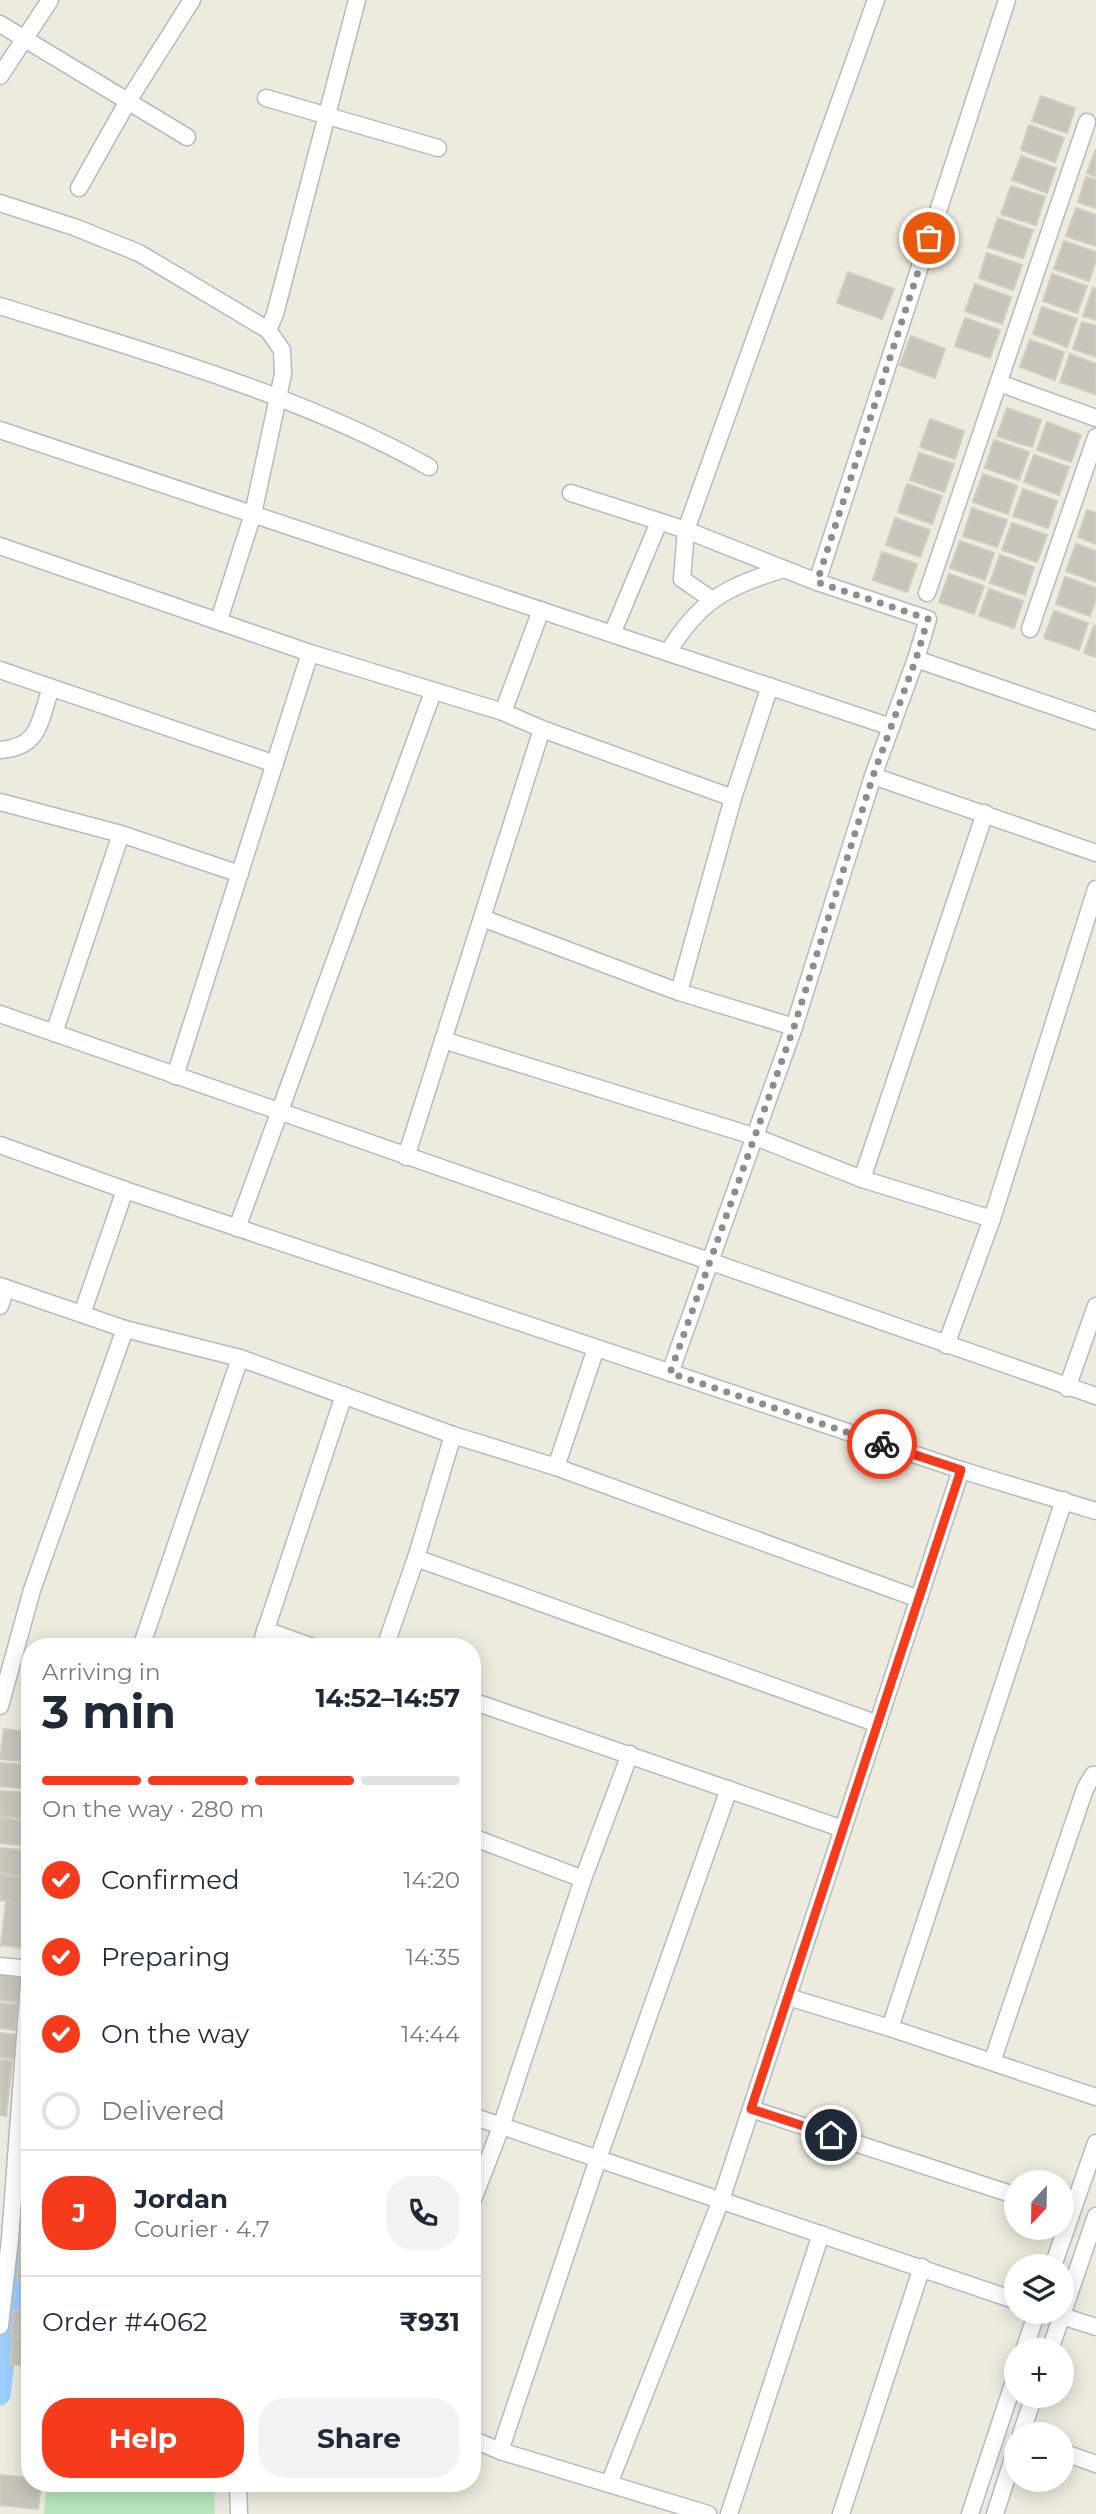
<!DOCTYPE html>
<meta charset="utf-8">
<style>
:root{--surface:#fff;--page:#f2f2f3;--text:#1f2937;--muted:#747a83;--line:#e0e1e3;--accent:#f53b1c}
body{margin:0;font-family:Montserrat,sans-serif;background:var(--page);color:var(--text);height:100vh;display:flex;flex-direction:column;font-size:26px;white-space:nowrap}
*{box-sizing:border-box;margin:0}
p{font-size:23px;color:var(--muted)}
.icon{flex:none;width:38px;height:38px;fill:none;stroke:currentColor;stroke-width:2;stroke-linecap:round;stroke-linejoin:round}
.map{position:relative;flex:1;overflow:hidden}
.sheet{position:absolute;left:21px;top:1638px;width:460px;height:854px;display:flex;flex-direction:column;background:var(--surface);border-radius:28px;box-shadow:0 4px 18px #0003}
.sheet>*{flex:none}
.needle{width:46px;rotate:202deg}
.tools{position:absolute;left:1004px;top:2170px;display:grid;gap:14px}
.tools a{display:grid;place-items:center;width:70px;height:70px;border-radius:50%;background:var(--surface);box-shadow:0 4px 18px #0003;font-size:35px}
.pin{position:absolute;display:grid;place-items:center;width:60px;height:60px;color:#fff;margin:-30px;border:4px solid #fff;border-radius:50%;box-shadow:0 2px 7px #0007}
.courier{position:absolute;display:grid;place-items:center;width:70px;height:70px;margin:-35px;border:5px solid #f53b1c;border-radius:50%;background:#fff;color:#222;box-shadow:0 2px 9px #0007}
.headline em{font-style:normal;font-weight:700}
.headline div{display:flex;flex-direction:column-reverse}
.headline{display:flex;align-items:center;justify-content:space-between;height:119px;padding:0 21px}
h1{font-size:46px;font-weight:700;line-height:52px}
.bar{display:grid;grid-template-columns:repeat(4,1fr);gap:10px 7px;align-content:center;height:84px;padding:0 21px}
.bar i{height:9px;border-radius:5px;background:var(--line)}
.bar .active{background:var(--accent)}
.bar p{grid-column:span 4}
.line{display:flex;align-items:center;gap:18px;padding:0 21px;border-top:2px solid var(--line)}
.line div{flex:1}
.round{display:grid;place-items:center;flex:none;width:74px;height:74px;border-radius:28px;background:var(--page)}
ol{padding:0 21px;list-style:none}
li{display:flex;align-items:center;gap:21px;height:77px}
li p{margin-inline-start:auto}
li .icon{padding:7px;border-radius:50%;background:var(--accent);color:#fff;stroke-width:4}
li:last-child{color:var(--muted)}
li i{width:38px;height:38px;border:4px solid var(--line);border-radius:50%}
.primary-button{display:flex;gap:14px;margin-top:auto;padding:14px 21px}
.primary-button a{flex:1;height:80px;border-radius:28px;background:var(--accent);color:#fff;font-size:28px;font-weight:700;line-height:80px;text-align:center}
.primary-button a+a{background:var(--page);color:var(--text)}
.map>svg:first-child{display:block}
.green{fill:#b8e7bb}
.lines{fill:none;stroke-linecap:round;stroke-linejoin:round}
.canal{stroke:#9ccdff;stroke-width:21}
.building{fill:#c7c4bc;stroke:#d1ccbd;stroke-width:2}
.street-casing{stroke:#b7b9bf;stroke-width:19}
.street{stroke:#fff;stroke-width:16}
.done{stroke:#8c8d8d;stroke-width:7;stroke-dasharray:0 12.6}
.route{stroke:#f53b1c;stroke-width:9}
</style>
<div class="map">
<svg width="1096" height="2514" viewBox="0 0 1096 2514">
<rect width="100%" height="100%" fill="#edeade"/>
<polygon class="green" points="47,2483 214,2483 215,2514 44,2514"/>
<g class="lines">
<polyline class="canal" points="0,2395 24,2199 30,2120"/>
</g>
<g class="building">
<polygon points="1041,96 1075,108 1067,133 1032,121"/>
<polygon points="1029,125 1064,138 1055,162 1021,150"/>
<polygon points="1096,149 1096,177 1087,173"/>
<polygon points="1021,156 1056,168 1047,193 1012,180"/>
<polygon points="1086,177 1096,180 1096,208 1078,202"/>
<polygon points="1011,186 1045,197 1036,225 1001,214"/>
<polygon points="1076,208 1096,215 1096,246 1066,236"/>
<polygon points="998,218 1033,230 1023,258 988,247"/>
<polygon points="1064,241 1096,252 1096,260 1089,281 1054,269"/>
<polygon points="987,253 1022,265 1013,290 979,278"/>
<polygon points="848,272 894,289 882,319 837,303"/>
<polygon points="1052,274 1087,286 1077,313 1043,301"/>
<polygon points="975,284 1011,297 1002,324 965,311"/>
<polygon points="1093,288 1096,289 1096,320 1083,316"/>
<polygon points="1042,307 1077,319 1067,347 1033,334"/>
<polygon points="965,318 1000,330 990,358 955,346"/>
<polygon points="1082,322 1096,326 1096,357 1073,349"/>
<polygon points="911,336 945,349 935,378 900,365"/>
<polygon points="1030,340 1064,352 1055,380 1020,367"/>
<polygon points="1070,354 1096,364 1095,394 1060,382"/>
<polygon points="1007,408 1041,420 1032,447 997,436"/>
<polygon points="930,419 964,431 955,459 920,447"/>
<polygon points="1047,422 1081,435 1071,462 1037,450"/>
<polygon points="994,440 1029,452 1019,480 985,468"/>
<polygon points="919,453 954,464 944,492 910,480"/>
<polygon points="1034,455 1069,467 1059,495 1024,482"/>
<polygon points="983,474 1017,486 1008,514 973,502"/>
<polygon points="907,484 942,496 932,524 898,512"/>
<polygon points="1023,489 1057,501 1048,528 1013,516"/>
<polygon points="972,508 1007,520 997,547 963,536"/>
<polygon points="1087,510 1096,513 1096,544 1078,537"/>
<polygon points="895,518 930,530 920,557 886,545"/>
<polygon points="1012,523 1047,535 1037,562 1002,550"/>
<polygon points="960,541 994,553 985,580 950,568"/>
<polygon points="1076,544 1096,551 1096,582 1066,571"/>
<polygon points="882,552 917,564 907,592 873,580"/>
<polygon points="1000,555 1034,567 1025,595 990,583"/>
<polygon points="949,574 984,586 974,614 939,602"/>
<polygon points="1065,577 1096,588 1096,599 1090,616 1056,604"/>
<polygon points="989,589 1023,601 1014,628 979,616"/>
<polygon points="1054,611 1088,623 1079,650 1044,638"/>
<polygon points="1094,626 1096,626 1096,657 1084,653"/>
<polygon points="4,1729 30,1732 30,1762 0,1759"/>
<polygon points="0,1763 30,1765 30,1789 0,1786"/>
<polygon points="0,1791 30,1793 30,1819 0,1816"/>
<polygon points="0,1818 30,1822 30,1846 0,1843"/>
<polygon points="0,1848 30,1851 27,1876 0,1873"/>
<polygon points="0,1875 29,1878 26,1903 0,1900"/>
<polygon points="6,1901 30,1904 25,1948 1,1945"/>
<polygon points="0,1973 22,1975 18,2002 0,2000"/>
<polygon points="0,2003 17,2005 15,2030 0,2028"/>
<polygon points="0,2033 17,2035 14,2059 0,2057"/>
<polygon points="0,2060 12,2061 6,2116 0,2115"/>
<polygon points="22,2227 30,2228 30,2253 19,2252"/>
<polygon points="20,2253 30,2254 30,2281 17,2280"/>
<polygon points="14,2310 30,2312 30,2338 11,2336"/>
<polygon points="13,2338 30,2340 30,2366 10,2364"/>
<polygon points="0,2475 30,2478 30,2483 41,2483 38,2509 0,2505"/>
</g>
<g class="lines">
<g class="street-casing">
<g id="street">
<polyline points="0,24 187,137"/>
<polyline points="0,76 50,0"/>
<polyline points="266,98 438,148"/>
<polyline points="79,188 128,101 192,0"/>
<polyline points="0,203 74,227 139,253 268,330 282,350 283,374 253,514 219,620"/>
<path d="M 0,306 C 143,351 298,394 429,467"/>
<polyline points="268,330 275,314 357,0"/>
<polyline points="999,383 1096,418"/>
<polyline points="0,430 891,727"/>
<polyline points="571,493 686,530 817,582 928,619 916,659 873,776 794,1027 670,1373"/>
<polyline points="0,546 310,653 503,712 542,729 733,798"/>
<polyline points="817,582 1007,0"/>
<polyline points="927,593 1087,122"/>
<polyline points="711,599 682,579 686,530 876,0"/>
<polyline points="1030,629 1096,437"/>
<polyline points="612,634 659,522"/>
<path d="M 668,652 C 700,600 726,587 784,569"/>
<polyline points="916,659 1096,721"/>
<polyline points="0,670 275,764"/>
<polyline points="503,712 541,610"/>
<path d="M 0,750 C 41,747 39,721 51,688"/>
<polyline points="873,776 1096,853"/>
<polyline points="0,802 121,834 240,874"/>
<polyline points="482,918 679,992 794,1027"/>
<polyline points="679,992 733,798 770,686"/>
<polyline points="0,1014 1096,1396"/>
<polyline points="54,1033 121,834"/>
<polyline points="443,1040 753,1136 862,1179 992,1219"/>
<polyline points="175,1076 310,653"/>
<polyline points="0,1145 125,1190 961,1470 1096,1511"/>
<polyline points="406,1157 542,729"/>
<polyline points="862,1179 985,813"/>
<polyline points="237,1228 433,692"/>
<polyline points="0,1286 125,1329 240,1358 453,1435 556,1467 919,1599"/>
<polyline points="0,1306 6,1288"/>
<polyline points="82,1314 125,1190"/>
<polyline points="946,1345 992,1219 1096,889"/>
<polyline points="1067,1388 1096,1306"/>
<polyline points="556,1467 596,1348"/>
<polyline points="416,1558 878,1724"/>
<polyline points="265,1630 313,1647"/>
<polyline points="141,1647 240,1358"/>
<polyline points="260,1647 344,1395"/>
<polyline points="385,1647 416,1558 453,1435"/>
<polyline points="472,1701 843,1829"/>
<polyline points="0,1706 32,1590 125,1329"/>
<polyline points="472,1837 583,1879"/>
<polyline points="0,1966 30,1969 10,2239 0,2326"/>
<polyline points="788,1997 890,2028 1096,2097"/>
<polyline points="890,2028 1064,1500"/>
<polyline points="992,2062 1085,1789 1093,1775 1096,1775"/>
<polyline points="751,2109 1017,2196"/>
<polyline points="472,2116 1017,2301"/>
<polyline points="472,2202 501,2127 583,1879 630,1754"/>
<polyline points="1053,2266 1096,2143"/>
<polyline points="1049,2312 1096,2327"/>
<polyline points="1024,2350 1037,2312"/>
<polyline points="1050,2350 1096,2216"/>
<polyline points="1021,2434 1034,2396"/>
<polyline points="472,2439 500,2451 708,2514"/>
<polyline points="500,2451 598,2159 729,1789"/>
<polyline points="1062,2452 1096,2464"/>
<polyline points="238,2483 239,2514"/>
<polyline points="609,2484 721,2200 961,1470"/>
<polyline points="729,2514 821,2234"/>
<polyline points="841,2514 922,2267"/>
<polyline points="970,2514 1017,2372"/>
<polyline points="995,2514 1017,2446"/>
</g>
</g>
<use href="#street" class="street"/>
</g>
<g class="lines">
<polyline class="done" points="882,1444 670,1373 794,1027 873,776 916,659 928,619 817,582 929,238"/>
<polyline class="route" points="831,2135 751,2109 961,1470 882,1444"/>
</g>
</svg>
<div class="tools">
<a><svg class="needle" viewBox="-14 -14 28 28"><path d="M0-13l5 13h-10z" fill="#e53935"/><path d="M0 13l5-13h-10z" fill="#747a83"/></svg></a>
<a><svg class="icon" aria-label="layers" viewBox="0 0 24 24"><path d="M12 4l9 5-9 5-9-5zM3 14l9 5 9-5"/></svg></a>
<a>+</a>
<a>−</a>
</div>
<div class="pin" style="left:929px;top:238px;background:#ea580c"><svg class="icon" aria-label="bag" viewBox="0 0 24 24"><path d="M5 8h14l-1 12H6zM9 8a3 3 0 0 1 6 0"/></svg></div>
<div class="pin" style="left:831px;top:2135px;background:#1f2937"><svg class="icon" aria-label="home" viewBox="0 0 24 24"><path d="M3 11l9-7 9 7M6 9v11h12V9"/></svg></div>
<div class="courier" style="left:882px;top:1444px"><svg class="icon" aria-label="bike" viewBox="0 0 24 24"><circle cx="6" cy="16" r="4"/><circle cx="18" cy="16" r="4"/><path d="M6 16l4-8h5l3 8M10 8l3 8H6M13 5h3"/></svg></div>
<section class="sheet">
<div class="headline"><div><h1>3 min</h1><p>Arriving in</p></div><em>14:52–14:57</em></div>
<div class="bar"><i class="active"></i><i class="active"></i><i class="active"></i><i></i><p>On the way · 280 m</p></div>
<ol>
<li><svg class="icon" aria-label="check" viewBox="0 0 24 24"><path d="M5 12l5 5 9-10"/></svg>Confirmed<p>14:20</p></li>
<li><svg class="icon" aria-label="check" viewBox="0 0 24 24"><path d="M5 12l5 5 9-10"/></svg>Preparing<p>14:35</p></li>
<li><svg class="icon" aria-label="check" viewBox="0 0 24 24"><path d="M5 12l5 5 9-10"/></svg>On the way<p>14:44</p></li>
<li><i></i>Delivered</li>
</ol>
<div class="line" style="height:126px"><b class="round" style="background:var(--accent);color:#fff">J</b><div><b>Jordan</b><p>Courier · 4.7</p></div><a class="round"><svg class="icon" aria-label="phone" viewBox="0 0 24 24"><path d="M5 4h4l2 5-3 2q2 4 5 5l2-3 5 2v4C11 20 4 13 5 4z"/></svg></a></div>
<div class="line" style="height:91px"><div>Order #4062</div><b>₹931</b></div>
<div class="primary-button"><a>Help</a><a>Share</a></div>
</section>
</div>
